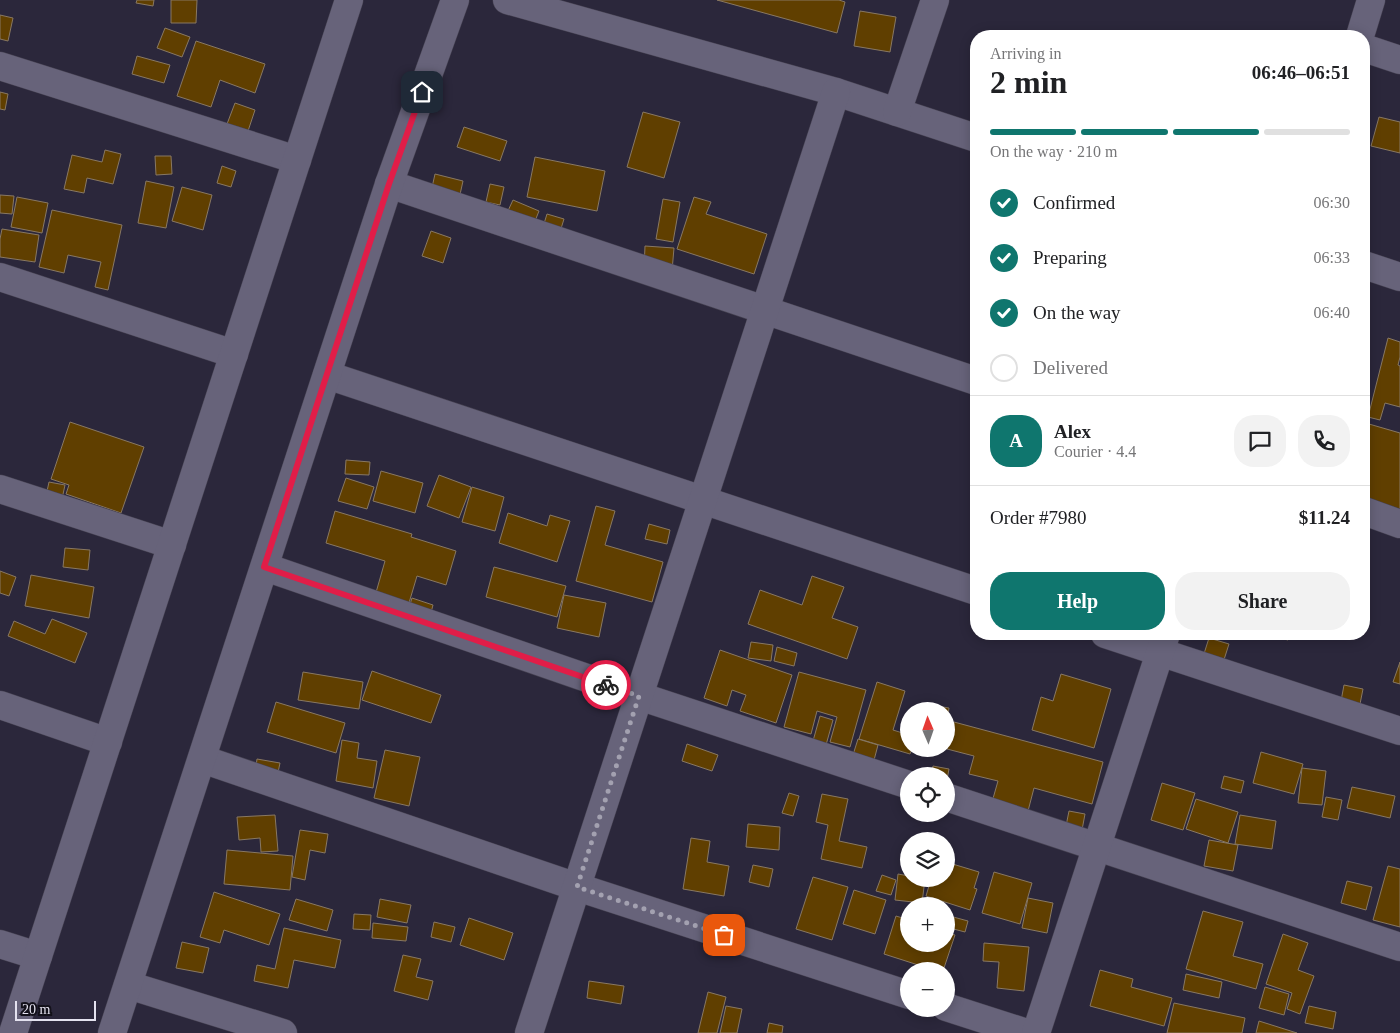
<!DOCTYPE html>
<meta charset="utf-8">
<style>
:root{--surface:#fff;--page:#f2f2f2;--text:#202124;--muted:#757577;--line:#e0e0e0;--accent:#0f766e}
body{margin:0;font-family:"Times New Roman",serif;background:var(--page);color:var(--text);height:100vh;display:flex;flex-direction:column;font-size:19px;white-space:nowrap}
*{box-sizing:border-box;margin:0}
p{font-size:16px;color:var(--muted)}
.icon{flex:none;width:28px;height:28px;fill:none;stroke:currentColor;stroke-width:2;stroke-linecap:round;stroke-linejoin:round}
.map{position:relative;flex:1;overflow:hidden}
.sheet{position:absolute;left:970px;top:30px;width:400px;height:610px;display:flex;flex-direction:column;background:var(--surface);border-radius:20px;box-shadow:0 2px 12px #0003}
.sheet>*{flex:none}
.needle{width:32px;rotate:358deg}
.tools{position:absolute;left:900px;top:702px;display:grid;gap:10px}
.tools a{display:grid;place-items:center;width:55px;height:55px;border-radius:50%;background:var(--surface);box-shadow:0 2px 12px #0003;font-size:25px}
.scale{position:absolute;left:15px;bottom:12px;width:81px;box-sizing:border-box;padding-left:5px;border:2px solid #e4e2ef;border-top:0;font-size:14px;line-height:18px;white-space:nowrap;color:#e4e2ef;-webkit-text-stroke:4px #13111a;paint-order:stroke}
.pin{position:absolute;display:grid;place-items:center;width:42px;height:42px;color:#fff;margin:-21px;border-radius:10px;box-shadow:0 2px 8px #0006}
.courier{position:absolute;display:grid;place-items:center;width:50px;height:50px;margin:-25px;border:4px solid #e11d48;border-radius:50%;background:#fff;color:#222;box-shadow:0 1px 6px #0007}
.headline em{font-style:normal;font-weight:700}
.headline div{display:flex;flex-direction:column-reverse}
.headline{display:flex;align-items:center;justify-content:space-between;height:85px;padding:0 20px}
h1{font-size:32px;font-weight:700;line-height:38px}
.bar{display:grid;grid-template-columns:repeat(4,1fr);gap:8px 5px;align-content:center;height:60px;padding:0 20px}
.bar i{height:6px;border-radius:4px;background:var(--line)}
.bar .active{background:var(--accent)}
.bar p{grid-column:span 4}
.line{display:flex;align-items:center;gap:12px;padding:0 20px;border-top:1px solid var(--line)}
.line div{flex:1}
.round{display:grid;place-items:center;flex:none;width:52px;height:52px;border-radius:20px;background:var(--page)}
ol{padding:0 20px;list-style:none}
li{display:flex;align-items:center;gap:15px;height:55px}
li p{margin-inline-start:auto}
li .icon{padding:5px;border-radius:50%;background:var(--accent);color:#fff;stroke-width:4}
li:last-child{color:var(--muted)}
li i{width:28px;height:28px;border:2px solid var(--line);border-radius:50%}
.button{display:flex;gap:10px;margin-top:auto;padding:10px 20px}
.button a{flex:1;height:58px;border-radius:20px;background:var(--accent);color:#fff;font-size:20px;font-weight:700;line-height:58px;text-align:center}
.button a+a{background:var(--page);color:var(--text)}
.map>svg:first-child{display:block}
.building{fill:#603f00;stroke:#887863}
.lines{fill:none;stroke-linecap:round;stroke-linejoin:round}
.minor-casing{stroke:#464252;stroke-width:29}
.tertiary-casing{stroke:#464252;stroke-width:29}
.minor{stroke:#67637a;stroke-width:28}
.tertiary{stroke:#67637a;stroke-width:28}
.done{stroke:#a3a1b0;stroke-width:5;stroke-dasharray:0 9}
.route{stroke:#e11d48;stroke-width:6}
</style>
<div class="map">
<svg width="1400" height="1033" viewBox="0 0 1400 1033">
<rect width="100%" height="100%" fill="#2b273b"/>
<g class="building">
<polygon points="137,0 154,0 153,6 136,3"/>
<polygon points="171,0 197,0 196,23 171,23"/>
<polygon points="717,0 839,0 845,2 837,33"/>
<polygon points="860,11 896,17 890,52 854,46"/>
<polygon points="0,15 13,18 8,41 0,39"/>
<polygon points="165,28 190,37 182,57 157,48"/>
<polygon points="196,41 265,64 255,93 220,80 211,107 177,96"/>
<polygon points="137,56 170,65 164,83 132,74"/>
<polygon points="0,92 8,94 5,110 0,109"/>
<polygon points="235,103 255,110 248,131 227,124"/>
<polygon points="643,112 680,122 664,178 627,167"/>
<polygon points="1379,117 1400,122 1400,153 1371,146"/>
<polygon points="464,127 507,141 500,161 457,147"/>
<polygon points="105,150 121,154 113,184 87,178 84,193 64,189 72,155 102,162"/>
<polygon points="155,156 171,156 172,174 156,175"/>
<polygon points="535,157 605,171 597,211 527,197"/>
<polygon points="222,166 236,171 231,187 217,183"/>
<polygon points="435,174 463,181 459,199 431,192"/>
<polygon points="146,181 174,187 166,228 138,223"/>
<polygon points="490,184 504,187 500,205 486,202"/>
<polygon points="182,187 212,195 203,230 172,221"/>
<polygon points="0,195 14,196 12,214 0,213"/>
<polygon points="17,197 48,203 42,233 11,227"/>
<polygon points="694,197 711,202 706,214 767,234 754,274 677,249"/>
<polygon points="663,199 680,202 673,242 656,239"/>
<polygon points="513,200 539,211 533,226 506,215"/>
<polygon points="52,210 122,225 108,290 95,287 101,262 68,255 64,273 39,267"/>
<polygon points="547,214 564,219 559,235 542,230"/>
<polygon points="2,229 39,235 35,262 0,257 0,239"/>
<polygon points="431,231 451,238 443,263 422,256"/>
<polygon points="645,246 674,248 672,271 644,269"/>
<polygon points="1388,338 1400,342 1400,357 1398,365 1400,366 1400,407 1385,403 1380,420 1368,417"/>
<polygon points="70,422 144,447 121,513 66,494 69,485 51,479"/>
<polygon points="1369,424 1400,433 1400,516 1364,505 1364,441"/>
<polygon points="346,460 370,462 369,475 345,474"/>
<polygon points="381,471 423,483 415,513 373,501"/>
<polygon points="439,475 471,487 459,518 427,506"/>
<polygon points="346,478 374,487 367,509 338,501"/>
<polygon points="49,482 65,485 62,499 46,496"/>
<polygon points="472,487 504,497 495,531 462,522"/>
<polygon points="596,506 615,511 605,545 663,562 652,602 576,581"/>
<polygon points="335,511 412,534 411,537 456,551 446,585 417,576 406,613 373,603 385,561 326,543"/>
<polygon points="508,513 547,526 550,515 570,521 557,562 499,543"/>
<polygon points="649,524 670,530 667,544 645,539"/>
<polygon points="65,548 90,550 88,570 63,567"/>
<polygon points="494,567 566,586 557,617 486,597"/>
<polygon points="0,571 16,577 9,596 0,593"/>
<polygon points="31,575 94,587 89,618 25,606"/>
<polygon points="812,576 844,587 832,618 858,627 847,659 748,624 760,590 802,605"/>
<polygon points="564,595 606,603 599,637 557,628"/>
<polygon points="412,598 433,605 429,620 407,614"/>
<polygon points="52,619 87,633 75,663 8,636 14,621 45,634"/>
<polygon points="1266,634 1290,634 1288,640"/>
<polygon points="1209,638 1229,644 1222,666 1202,660"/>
<polygon points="751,642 773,645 771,661 748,658"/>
<polygon points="777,647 797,653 794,666 774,661"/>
<polygon points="720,650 792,675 776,723 740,711 746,695 732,690 727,706 704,698"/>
<polygon points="1400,662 1400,684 1393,682"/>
<polygon points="372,671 441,695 431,723 362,700"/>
<polygon points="303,672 363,682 359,709 298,700"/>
<polygon points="799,672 866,690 850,747 830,742 837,717 817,711 811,734 784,727"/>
<polygon points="1061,674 1111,689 1094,748 1032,730 1041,697 1053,701"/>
<polygon points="877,682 905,691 893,730 909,735 909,749 912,749 910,754 859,739"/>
<polygon points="1344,685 1363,689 1360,704 1341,701"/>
<polygon points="276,702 345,723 336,753 267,732"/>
<polygon points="925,704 949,708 946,726 946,711 923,711"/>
<polygon points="820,716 833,720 826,745 813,741"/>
<polygon points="954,722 1103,762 1092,804 1034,788 1028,811 992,802 998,781 969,774 974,756 947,749"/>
<polygon points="858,739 878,745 873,764 852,758"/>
<polygon points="342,740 359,743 357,758 377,761 373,788 336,781"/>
<polygon points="687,744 718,755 712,771 682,761"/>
<polygon points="385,750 420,757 409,806 374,798"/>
<polygon points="1261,752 1303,764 1294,794 1253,783"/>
<polygon points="257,759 280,763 277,777 255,774"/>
<polygon points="933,766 949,769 946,785 946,776 931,776"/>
<polygon points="1302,768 1326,771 1322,805 1298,803"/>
<polygon points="1224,776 1244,781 1241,793 1221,788"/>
<polygon points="1162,783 1195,793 1183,830 1151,820"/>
<polygon points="1352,787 1395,796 1390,818 1347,808"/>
<polygon points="789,793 799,796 793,816 782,813"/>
<polygon points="822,794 848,799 839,841 867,847 862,868 821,859 828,825 816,822"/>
<polygon points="1326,797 1342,800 1338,820 1322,817"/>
<polygon points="1196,799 1238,812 1228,843 1186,829"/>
<polygon points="1069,811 1085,814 1082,830 1066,826"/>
<polygon points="275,815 278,851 261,852 260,838 239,840 237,817"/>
<polygon points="1240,815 1276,821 1272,849 1235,844"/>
<polygon points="748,824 780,827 779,850 746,847"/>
<polygon points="300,830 328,834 325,853 310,850 305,880 292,877"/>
<polygon points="691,838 710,841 707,862 729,866 724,896 683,889"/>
<polygon points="1209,840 1238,845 1233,871 1204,866"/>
<polygon points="227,850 293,856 290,890 224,884"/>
<polygon points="946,862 979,872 974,888 977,889 970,910 926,896 931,879 930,879 946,879"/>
<polygon points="753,865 773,869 769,887 749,882"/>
<polygon points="1388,866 1400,869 1400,927 1373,920"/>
<polygon points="994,872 1032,883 1020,924 982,913"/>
<polygon points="898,874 909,876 909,879 925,879 922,903 895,900"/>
<polygon points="882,875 896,880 891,895 876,891"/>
<polygon points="813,877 848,887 832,940 796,929"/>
<polygon points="1347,881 1372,887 1366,910 1341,903"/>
<polygon points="854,890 886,900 875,934 843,924"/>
<polygon points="214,892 280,914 269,945 224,930 220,943 200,937"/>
<polygon points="1028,898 1053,903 1047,933 1022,928"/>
<polygon points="296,899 333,910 327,931 289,920"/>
<polygon points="380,899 411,905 407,923 377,917"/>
<polygon points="1203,911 1243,922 1233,956 1263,964 1256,989 1186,969"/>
<polygon points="354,914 371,915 370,930 353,929"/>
<polygon points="946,915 968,921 965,932 946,927"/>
<polygon points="896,916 909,920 909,944 946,944 946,932 955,935 943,971 937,971 884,954"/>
<polygon points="469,918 513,933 504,960 460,945"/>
<polygon points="434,922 455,927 451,942 431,937"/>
<polygon points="373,923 408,927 406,941 372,938"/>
<polygon points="284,928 341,940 335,968 294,960 288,988 254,981 257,965 275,969"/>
<polygon points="1283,934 1308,943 1298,970 1314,976 1300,1014 1287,1009 1292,993 1266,984"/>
<polygon points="182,942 209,948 203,973 176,968"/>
<polygon points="984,943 1029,947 1024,991 997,988 999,962 983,961"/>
<polygon points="403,955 421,959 416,977 433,981 428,1000 394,991"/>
<polygon points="1100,970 1133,979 1131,987 1172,998 1164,1026 1090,1006"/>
<polygon points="1186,974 1222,982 1219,998 1183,990"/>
<polygon points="589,981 624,986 621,1004 587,998"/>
<polygon points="1265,987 1289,994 1284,1015 1259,1008"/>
<polygon points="708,992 726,997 717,1033 698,1033"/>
<polygon points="1174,1003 1245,1018 1242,1033 1167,1033"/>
<polygon points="726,1006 742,1009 737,1033 720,1033"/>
<polygon points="1309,1006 1336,1012 1333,1029 1305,1023"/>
<polygon points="1259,1021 1297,1033 1256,1033"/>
<polygon points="769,1023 783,1026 782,1033 767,1033"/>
</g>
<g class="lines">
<g class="minor-casing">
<g id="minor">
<polyline points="507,0 836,92 976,138"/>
<polyline points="1360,36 1371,0"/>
<polyline points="1364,48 1400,60"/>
<polyline points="0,66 297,160"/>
<polyline points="897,112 935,0"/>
<polyline points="389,184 976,381"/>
<polyline points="1364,265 1400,277"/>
<polyline points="0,277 234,354"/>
<polyline points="327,375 976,591"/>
<polyline points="0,489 172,545"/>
<polyline points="1364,511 1400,524"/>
<polyline points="265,567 639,696 909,785"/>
<polyline points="1105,634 1400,731"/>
<polyline points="0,705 108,742"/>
<polyline points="202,759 577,887 909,995"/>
<polyline points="946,797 1400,947"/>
<polyline points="0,944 38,956"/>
<polyline points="128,985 283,1033"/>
<polyline points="946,1007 1027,1033"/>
<polyline points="529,1033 836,92"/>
<polyline points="1036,1033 1166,634"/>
</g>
</g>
<g class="tertiary-casing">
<g id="tertiary">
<polyline points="13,1033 349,0"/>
<polyline points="112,1033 389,184 455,0"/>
</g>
</g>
<use href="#minor" class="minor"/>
<use href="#tertiary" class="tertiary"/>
</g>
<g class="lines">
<polyline class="done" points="606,685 639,696 577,887 724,935"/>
<polyline class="route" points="422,92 389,184 264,567 606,685"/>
</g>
</svg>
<div class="tools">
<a><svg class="needle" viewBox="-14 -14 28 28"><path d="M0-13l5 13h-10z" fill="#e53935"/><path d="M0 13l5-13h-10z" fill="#757577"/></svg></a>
<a><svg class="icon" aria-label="locate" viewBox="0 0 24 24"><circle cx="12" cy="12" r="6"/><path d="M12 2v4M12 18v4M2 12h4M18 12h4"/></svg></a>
<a><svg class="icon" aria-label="layers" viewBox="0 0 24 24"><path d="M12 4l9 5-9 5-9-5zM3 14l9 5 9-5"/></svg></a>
<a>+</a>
<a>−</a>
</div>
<div class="scale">20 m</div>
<div class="pin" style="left:724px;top:935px;background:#ea580c"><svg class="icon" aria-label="bag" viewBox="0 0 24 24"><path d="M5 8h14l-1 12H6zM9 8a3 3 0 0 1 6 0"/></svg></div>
<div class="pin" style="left:422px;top:92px;background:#1f2937"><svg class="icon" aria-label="home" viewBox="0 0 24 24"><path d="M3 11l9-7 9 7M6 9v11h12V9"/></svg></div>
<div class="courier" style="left:606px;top:685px"><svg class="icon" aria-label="bike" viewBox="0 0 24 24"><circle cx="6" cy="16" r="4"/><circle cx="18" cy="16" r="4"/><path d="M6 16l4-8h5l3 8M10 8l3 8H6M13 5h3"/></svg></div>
<section class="sheet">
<div class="headline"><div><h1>2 min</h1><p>Arriving in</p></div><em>06:46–06:51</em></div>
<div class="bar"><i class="active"></i><i class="active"></i><i class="active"></i><i></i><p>On the way · 210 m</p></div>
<ol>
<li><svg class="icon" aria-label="check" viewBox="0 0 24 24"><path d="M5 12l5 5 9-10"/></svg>Confirmed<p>06:30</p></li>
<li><svg class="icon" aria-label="check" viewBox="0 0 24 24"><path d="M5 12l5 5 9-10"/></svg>Preparing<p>06:33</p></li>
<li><svg class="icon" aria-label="check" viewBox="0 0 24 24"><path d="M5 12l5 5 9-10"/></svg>On the way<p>06:40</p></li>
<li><i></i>Delivered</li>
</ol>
<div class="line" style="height:90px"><b class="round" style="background:var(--accent);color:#fff">A</b><div><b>Alex</b><p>Courier · 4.4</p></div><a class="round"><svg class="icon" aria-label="chat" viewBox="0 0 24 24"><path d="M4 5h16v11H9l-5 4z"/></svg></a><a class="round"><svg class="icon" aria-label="phone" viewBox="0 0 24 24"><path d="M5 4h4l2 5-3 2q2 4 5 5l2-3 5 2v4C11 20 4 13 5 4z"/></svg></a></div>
<div class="line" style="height:65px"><div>Order #7980</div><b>$11.24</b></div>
<div class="button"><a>Help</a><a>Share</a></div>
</section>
</div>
